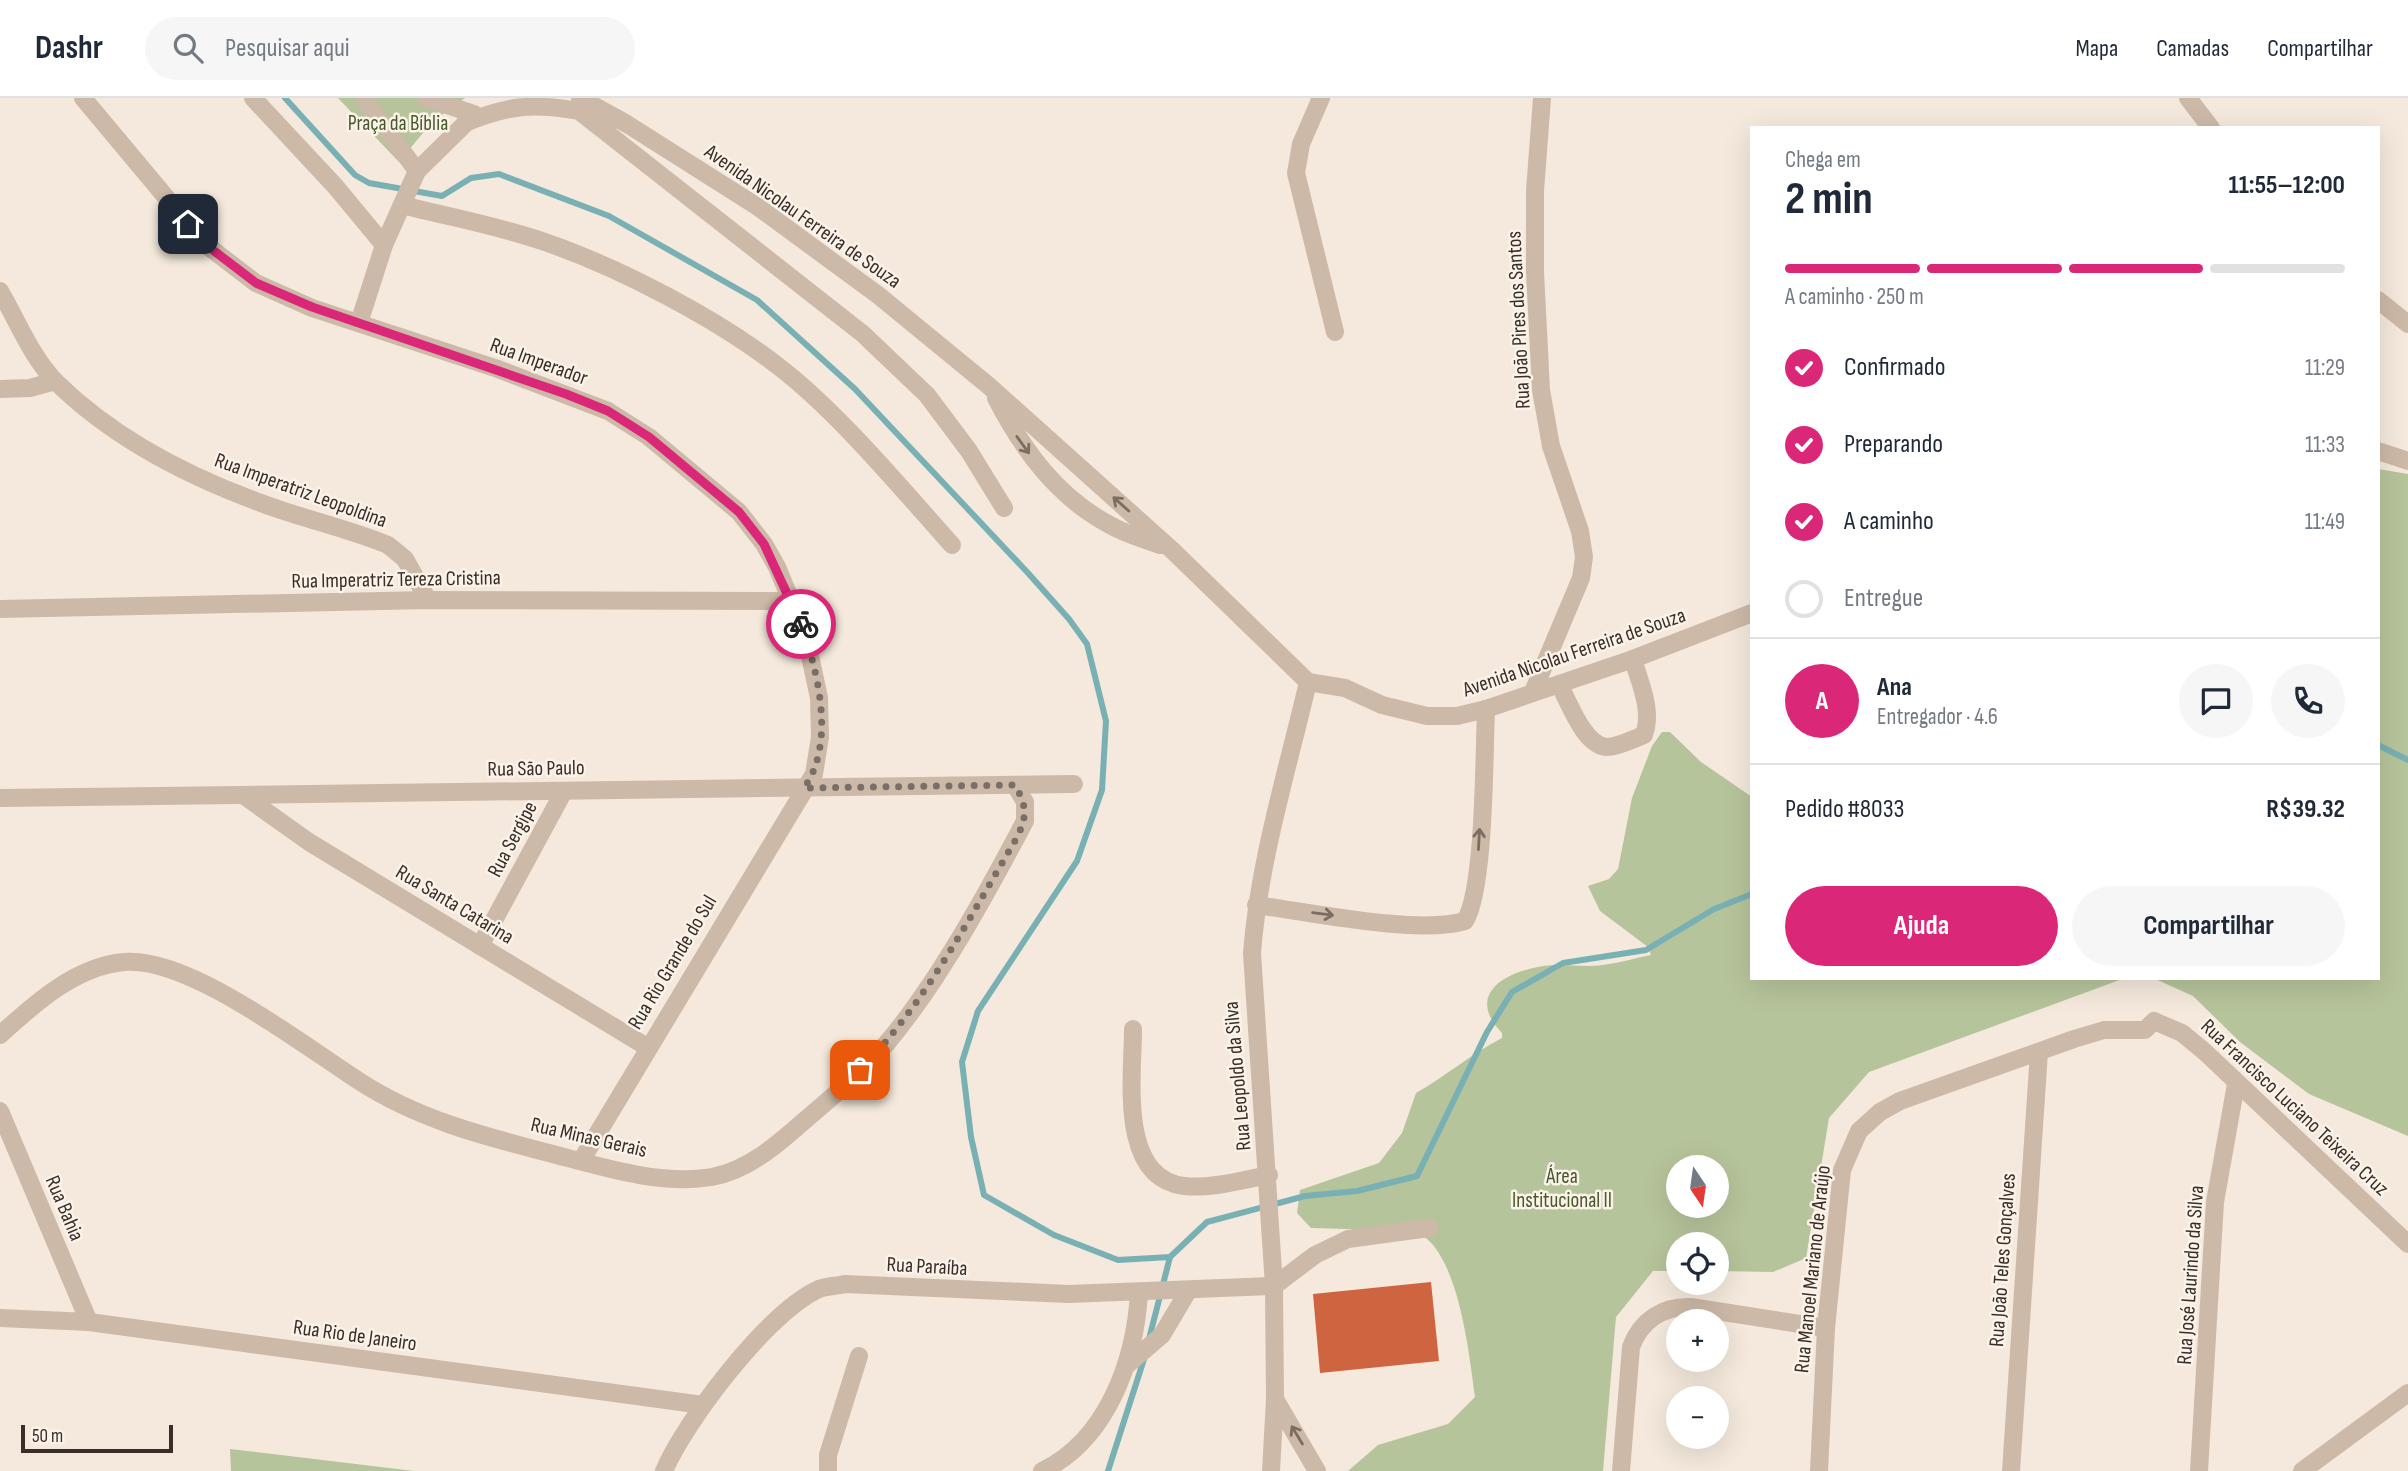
<!DOCTYPE html>
<html lang="pt">
<meta charset="utf-8">
<style>
:root{--surface:#fff;--page:#f6f6f7;--text:#1f2937;--muted:#747a83;--line:#e0e1e3;--accent:#db2777}
body{margin:0;font-family:"Sofia Sans Condensed",sans-serif;background:var(--page);color:var(--text);height:100vh;display:flex;flex-direction:column;font-size:26px;white-space:nowrap}
*{box-sizing:border-box;margin:0}
p{font-size:23px;color:var(--muted)}
.icon{flex:none;width:38px;height:38px;fill:none;stroke:currentColor;stroke-width:2;stroke-linecap:round;stroke-linejoin:round}
.map{position:relative;flex:1;overflow:hidden}
.details{position:absolute;left:1750px;top:28px;width:630px;height:854px;display:flex;flex-direction:column;background:var(--surface);border-radius:0px;box-shadow:0 7px 28px #0002}
.details>*{flex:none}
.needle{width:46px;rotate:167deg}
.fabs{position:absolute;left:1666px;top:1057px;display:grid;gap:14px}
.fabs a{display:grid;place-items:center;width:63px;height:63px;border-radius:50%;background:var(--surface);box-shadow:0 7px 28px #0002;font-size:35px}
.scale{position:absolute;left:21px;bottom:18px;width:152px;box-sizing:border-box;padding-left:7px;border:4px solid #392e28;border-top:0;font-size:19px;line-height:24px;white-space:nowrap;color:#392e28;-webkit-text-stroke:5px #fbf3e9;paint-order:stroke}
.pin{position:absolute;display:grid;place-items:center;width:60px;height:60px;color:#fff;margin:-30px;border-radius:14px;box-shadow:0 4px 10px #0006}
.courier{position:absolute;display:grid;place-items:center;width:70px;height:70px;margin:-35px;border:5px solid #db2777;border-radius:50%;background:#fff;color:#222;box-shadow:0 2px 9px #0007}
.headline em{font-style:normal;font-weight:700}
.headline div{display:flex;flex-direction:column-reverse}
.headline{display:flex;align-items:center;justify-content:space-between;height:119px;padding:0 35px}
h1{font-size:46px;font-weight:700;line-height:52px}
.bar{display:grid;grid-template-columns:repeat(4,1fr);gap:10px 7px;align-content:center;height:84px;padding:0 35px}
.bar i{height:9px;border-radius:5px;background:var(--line)}
.bar .selected{background:var(--accent)}
.bar p{grid-column:span 4}
.line{display:flex;align-items:center;gap:18px;padding:0 35px;border-top:2px solid var(--line)}
.line div{flex:1}
.round{display:grid;place-items:center;flex:none;width:74px;height:74px;border-radius:37px;background:var(--page)}
ol{padding:0 35px;list-style:none}
li{display:flex;align-items:center;gap:21px;height:77px}
li p{margin-inline-start:auto}
li .icon{padding:7px;border-radius:50%;background:var(--accent);color:#fff;stroke-width:4}
li:last-child{color:var(--muted)}
li i{width:38px;height:38px;border:4px solid var(--line);border-radius:50%}
.primary-button{display:flex;gap:14px;margin-top:auto;padding:14px 35px}
.primary-button a{flex:1;height:80px;border-radius:42px;background:var(--accent);color:#fff;font-size:28px;font-weight:700;line-height:80px;text-align:center}
.primary-button a+a{background:var(--page);color:var(--text)}
header{display:flex;align-items:center;gap:42px;box-sizing:border-box;height:98px;padding:0 35px;background:var(--surface);border-bottom:2px solid var(--line)}
header strong{font-size:33px}
nav{display:flex;gap:38px;margin-inline-start:auto;font-size:24px}
.search{width:490px;height:63px;background:var(--page);display:flex;align-items:center;gap:18px;box-sizing:border-box;padding:0 24px;border-radius:38px;color:var(--muted);font-size:26px}
.map>svg:first-child{display:block}
.green{fill:#b6c49b;fill-rule:evenodd}
.lines{fill:none;stroke-linecap:round;stroke-linejoin:round}
.stream{stroke:#79b0b3;stroke-width:6}
.building{fill:#ce6540}
.minor{stroke:#cdb9a7;stroke-width:18}
.oneway{stroke:#7c6d61}
.done{stroke:#7a6f67;stroke-width:7;stroke-dasharray:0 12.6}
.route{stroke:#db2777;stroke-width:9}
.labels{text-anchor:middle;stroke-width:5;stroke-linejoin:round;paint-order:stroke}
.park-label{font-size:21px;fill:#47592a;stroke:#fbf3e9}
.street-label{font-size:21px;fill:#392e28;stroke:#fbf3e9}
</style>
<header>
<strong>Dashr</strong>
<div class="search"><svg class="icon" aria-label="search" viewBox="0 0 24 24"><circle cx="10" cy="10" r="6"/><path d="M15 15l6 6"/></svg>Pesquisar aqui</div>
<nav><a>Mapa</a><a>Camadas</a><a>Compartilhar</a></nav>
</header>
<div class="map">
<svg width="2408" height="1373" viewBox="0 0 2408 1373">
<rect width="100%" height="100%" fill="#f4e9dc"/>
<g class="green">
<polygon points="338,0 465,0 432,24 399,64"/>
<polygon points="2378,371 2408,376 2408,1038 2309,996 2240,944 2193,898 2153,880 2378,880"/>
<path d="M 1662,634 L 1670,634 L 1701,664 L 1752,699 L 1752,880 L 2125,880 L 1869,974 L 1829,1020 L 1806,1160 L 1773,1174 L 1717,1173 L 1717,1146 L 1678,1146 L 1678,1173 L 1653,1173 L 1616,1219 L 1603,1373 L 1348,1373 L 1378,1347 L 1448,1326 L 1475,1299 C 1469,1257 1459,1151 1415,1133 L 1311,1130 L 1297,1115 L 1300,1092 L 1379,1065 L 1402,1035 L 1416,995 C 1446,978 1471,956 1502,940 L 1502,935 C 1467,899 1500,876 1538,869 C 1559,864 1582,870 1603,867 C 1619,865 1635,860 1651,857 L 1648,849 L 1600,813 L 1588,788 L 1609,781 L 1618,771 L 1632,700 L 1652,648 ZM 1678,1069 L 1717,1069 L 1717,1108 L 1678,1108 Z"/>
<polygon points="230,1351 414,1373 231,1373"/>
</g>
<g class="lines">
<g class="stream">
<polyline points="285,0 355,77 369,85 442,98 471,80 499,76 609,118 757,202 855,291 1028,475 1069,521 1087,546 1106,623 1102,692 1077,763 978,913 962,964 971,1039 984,1097 1054,1137 1118,1162 1170,1159 1207,1124 1305,1098 1357,1093 1417,1078 1487,934 1512,894 1563,865 1646,852 1714,811 1752,796"/>
<polyline points="2378,647 2408,662"/>
<polyline points="1149,1241 1170,1159"/>
<polyline points="1108,1373 1145,1258"/>
</g>
</g>
<polygon class="building" points="1431,1184 1439,1263 1320,1275 1313,1196"/>
<g class="lines">
<g class="minor">
<polyline points="83,0 205,146 256,185 312,210 498,271 608,313 649,339 739,414 764,446 777,469 806,539 819,600 820,639 814,676 581,1063"/>
<polyline points="253,0 335,88 384,147"/>
<polyline points="363,0 417,73"/>
<polyline points="426,0 474,16"/>
<polyline points="580,0 627,26 758,109 878,197 989,288 1172,452 1308,584 1345,590 1382,607 1427,618 1457,618 1486,611 1633,561 1752,515"/>
<polyline points="1321,0 1301,46 1296,75 1335,234"/>
<polyline points="2188,0 2211,30"/>
<path d="M 465,25 C 509,7 532,5 579,13 L 863,236 L 927,297 L 969,353 L 1004,410"/>
<path d="M 402,107 C 449,119 499,128 545,144 C 620,170 716,220 778,268 C 838,314 901,390 952,447"/>
<path d="M 0,193 C 17,222 32,260 56,284 C 113,340 187,378 261,405 C 303,421 347,430 388,447 L 405,461 L 428,502"/>
<polyline points="2378,202 2408,226"/>
<polyline points="359,225 384,147 417,73 473,18"/>
<polyline points="0,291 30,290 55,283"/>
<path d="M 996,300 C 1023,352 1057,399 1110,427 C 1125,436 1144,441 1160,447"/>
<polyline points="2378,353 2408,363"/>
<polyline points="0,511 428,502 793,503"/>
<path d="M 1559,586 C 1569,604 1584,648 1607,649 C 1618,649 1633,641 1644,637 C 1653,612 1640,586 1633,561"/>
<polyline points="1533,594 1581,480 1584,459 1580,433 1551,348 1541,292 1535,174 1535,93 1542,0"/>
<polyline points="243,697 309,744 647,949"/>
<polyline points="0,700 1074,686"/>
<path d="M 1256,807 C 1309,814 1418,837 1465,823 C 1485,791 1484,656 1486,611"/>
<polyline points="480,848 564,693"/>
<path d="M 1133,931 C 1133,979 1118,1080 1184,1088 C 1211,1091 1242,1082 1269,1077"/>
<path d="M 0,937 C 34,906 76,868 124,864 C 189,858 304,948 359,983 C 417,1021 483,1038 549,1055 C 599,1068 660,1088 712,1079 C 748,1072 777,1047 804,1023 C 832,999 862,974 887,945 C 939,883 987,795 1025,723 L 1025,704 L 1015,687"/>
<polyline points="0,1013 89,1224"/>
<polyline points="0,1220 89,1224 703,1307"/>
<polyline points="1127,1267 1162,1237 1188,1193"/>
<polyline points="1275,1301 1317,1373"/>
<path d="M 664,1373 C 686,1322 768,1214 819,1191 C 827,1188 837,1188 845,1186 L 1069,1196 L 1274,1188 L 1315,1157 L 1348,1141 L 1429,1130"/>
<polyline points="828,1373 828,1357 859,1258"/>
<path d="M 1042,1373 C 1107,1342 1135,1263 1139,1195"/>
<path d="M 1271,1373 L 1275,1301 L 1274,1188 L 1252,855 C 1259,763 1287,674 1308,584"/>
<path d="M 1621,1373 L 1631,1249 C 1641,1222 1663,1208 1691,1209 L 1826,1230"/>
<polyline points="1819,1373 1826,1230 1842,1072 1859,1033 1880,1014 1900,1003 2074,941 2104,932 2145,932 2154,923 2182,935 2205,954 2408,1146"/>
<polyline points="2011,1373 2039,954"/>
<polyline points="2199,1373 2215,1104 2236,986"/>
<polyline points="2302,1373 2408,1295"/>
</g>
</g>
<defs><path id="oneway-shaft" d="M-6 0H5M1.5-3L5.5 0L1.5 3" fill="none" stroke-width="1.6" stroke-linecap="round" stroke-linejoin="round" transform="scale(1.75)"/></defs>
<g class="oneway">
<use href="#oneway-shaft" transform="translate(1023 347) rotate(54)"/>
<use href="#oneway-shaft" transform="translate(1121 406) rotate(-138)"/>
<use href="#oneway-shaft" transform="translate(1479 741) rotate(-87)"/>
<use href="#oneway-shaft" transform="translate(1323 816) rotate(7)"/>
<use href="#oneway-shaft" transform="translate(1297 1337) rotate(-121)"/>
</g>
<g class="lines">
<path class="done" d="M 801,526 C 818,574 836,645 804,690 L 1015,687 C 1028,710 1027,720 1015,743 C 968,822 925,906 860,972"/>
<polyline class="route" points="188,126 205,146 256,185 312,209 566,296 608,313 649,339 739,414 764,446 801,526"/>
</g>
<g class="labels">
<g class="park-label">
<text x="398" y="32">Praça da Bíblia</text>
<text x="1562" y="1085">Área<tspan x="1562" dy="24">Institucional II</tspan></text>
</g>
<g class="street-label">
<text transform="translate(803 118) rotate(35)" y="7">Avenida Nicolau Ferreira de Souza</text>
<text transform="translate(1518 222) rotate(-93)" y="7">Rua João Pires dos Santos</text>
<text transform="translate(539 263) rotate(20)" y="7">Rua Imperador</text>
<text transform="translate(301 392) rotate(20)" y="7">Rua Imperatriz Leopoldina</text>
<text transform="translate(396 481) rotate(-1)" y="7">Rua Imperatriz Tereza Cristina</text>
<text transform="translate(1574 554) rotate(-19)" y="7">Avenida Nicolau Ferreira de Souza</text>
<text transform="translate(536 670) rotate(-1)" y="7">Rua São Paulo</text>
<text transform="translate(512 741) rotate(-62)" y="7">Rua Sergipe</text>
<text transform="translate(455 806) rotate(31)" y="7">Rua Santa Catarina</text>
<text transform="translate(672 864) rotate(-59)" y="7">Rua Rio Grande do Sul</text>
<text transform="translate(1237 978) rotate(-95)" y="7">Rua Leopoldo da Silva</text>
<text transform="translate(2295 1009) rotate(43)" y="7">Rua Francisco Luciano Teixeira Cruz</text>
<text transform="translate(589 1039) rotate(13)" y="7">Rua Minas Gerais</text>
<text transform="translate(65 1110) rotate(67)" y="7">Rua Bahia</text>
<text transform="translate(2002 1162) rotate(-86)" y="7">Rua João Teles Gonçalves</text>
<text transform="translate(927 1168) rotate(3)" y="7">Rua Paraíba</text>
<text transform="translate(1812 1171) rotate(-84)" y="7">Rua Manoel Mariano de Araújo</text>
<text transform="translate(2190 1177) rotate(-86)" y="7">Rua José Laurindo da Silva</text>
<text transform="translate(355 1237) rotate(8)" y="7">Rua Rio de Janeiro</text>
</g>
</g>
</svg>
<div class="fabs">
<a><svg class="needle" viewBox="-14 -14 28 28"><path d="M0-13l5 13h-10z" fill="#e53935"/><path d="M0 13l5-13h-10z" fill="#747a83"/></svg></a>
<a><svg class="icon" aria-label="locate" viewBox="0 0 24 24"><circle cx="12" cy="12" r="6"/><path d="M12 2v4M12 18v4M2 12h4M18 12h4"/></svg></a>
<a>+</a>
<a>−</a>
</div>
<div class="scale">50 m</div>
<div class="pin" style="left:860px;top:972px;background:#ea580c"><svg class="icon" aria-label="bag" viewBox="0 0 24 24"><path d="M5 8h14l-1 12H6zM9 8a3 3 0 0 1 6 0"/></svg></div>
<div class="pin" style="left:188px;top:126px;background:#1f2937"><svg class="icon" aria-label="home" viewBox="0 0 24 24"><path d="M3 11l9-7 9 7M6 9v11h12V9"/></svg></div>
<div class="courier" style="left:801px;top:526px"><svg class="icon" aria-label="bike" viewBox="0 0 24 24"><circle cx="6" cy="16" r="4"/><circle cx="18" cy="16" r="4"/><path d="M6 16l4-8h5l3 8M10 8l3 8H6M13 5h3"/></svg></div>
<section class="details">
<div class="headline"><div><h1>2 min</h1><p>Chega em</p></div><em>11:55–12:00</em></div>
<div class="bar"><i class="selected"></i><i class="selected"></i><i class="selected"></i><i></i><p>A caminho · 250 m</p></div>
<ol>
<li><svg class="icon" aria-label="check" viewBox="0 0 24 24"><path d="M5 12l5 5 9-10"/></svg>Confirmado<p>11:29</p></li>
<li><svg class="icon" aria-label="check" viewBox="0 0 24 24"><path d="M5 12l5 5 9-10"/></svg>Preparando<p>11:33</p></li>
<li><svg class="icon" aria-label="check" viewBox="0 0 24 24"><path d="M5 12l5 5 9-10"/></svg>A caminho<p>11:49</p></li>
<li><i></i>Entregue</li>
</ol>
<div class="line" style="height:126px"><b class="round" style="background:var(--accent);color:#fff">A</b><div><b>Ana</b><p>Entregador · 4.6</p></div><a class="round"><svg class="icon" aria-label="chat" viewBox="0 0 24 24"><path d="M4 5h16v11H9l-5 4z"/></svg></a><a class="round"><svg class="icon" aria-label="phone" viewBox="0 0 24 24"><path d="M5 4h4l2 5-3 2q2 4 5 5l2-3 5 2v4C11 20 4 13 5 4z"/></svg></a></div>
<div class="line" style="height:91px"><div>Pedido #8033</div><b>R$39.32</b></div>
<div class="primary-button"><a>Ajuda</a><a>Compartilhar</a></div>
</section>
</div>
